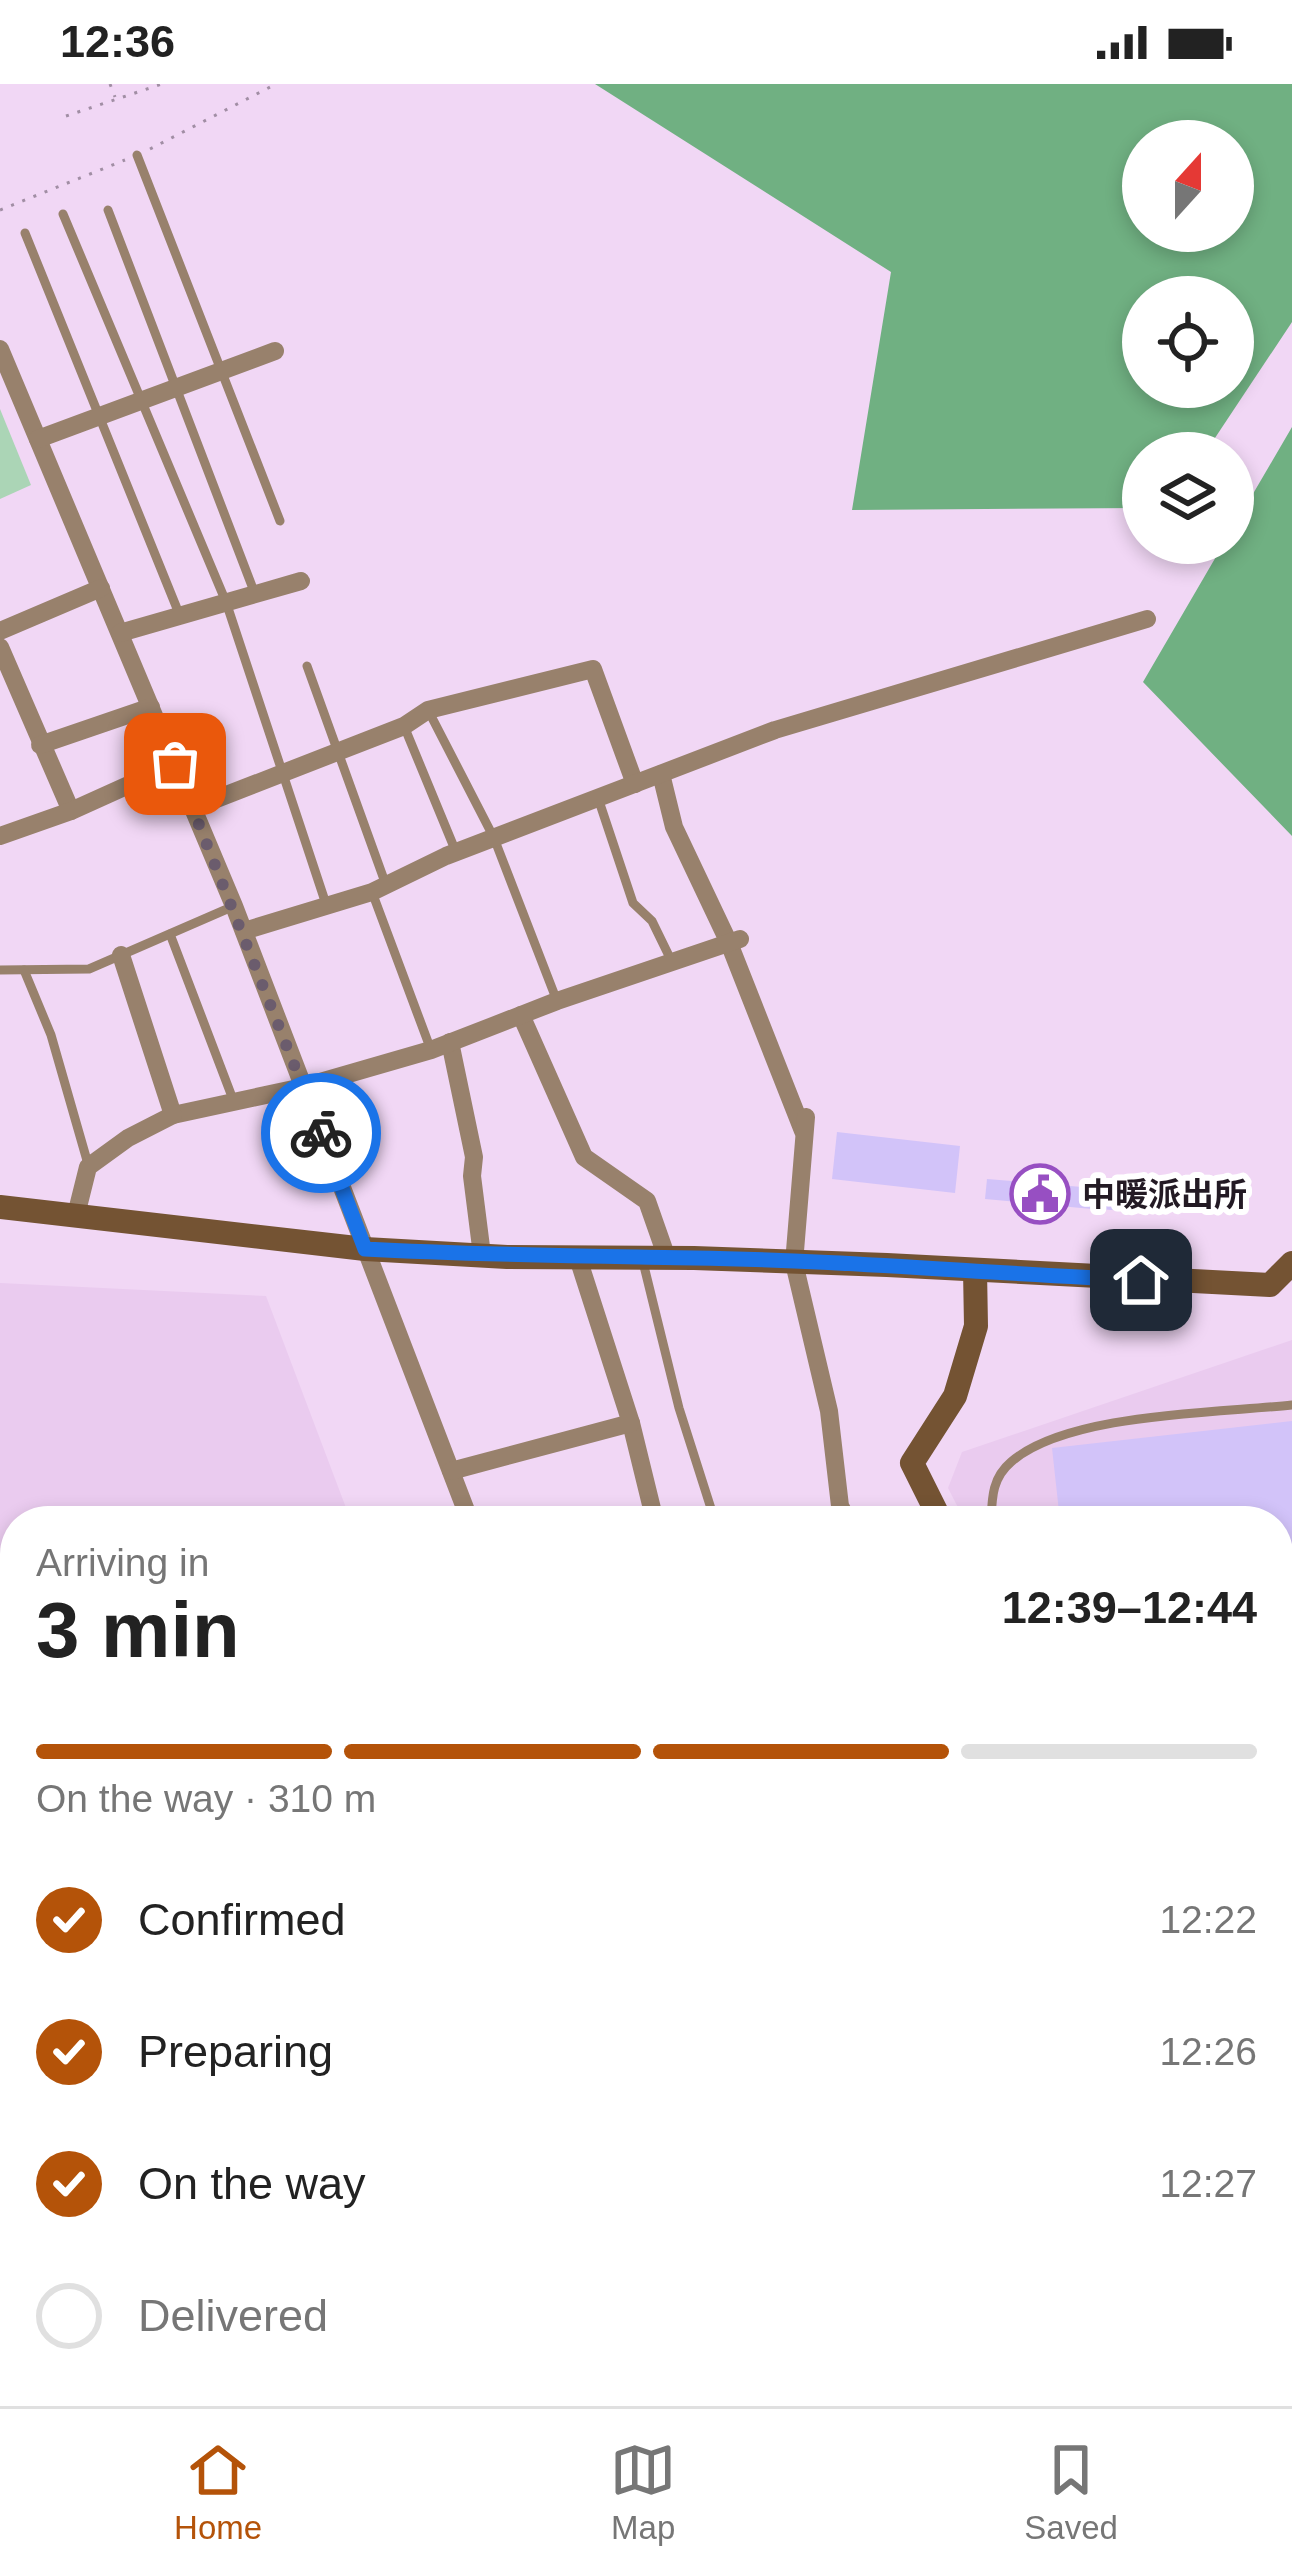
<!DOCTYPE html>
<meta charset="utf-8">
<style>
:root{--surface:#fff;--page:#f6f6f6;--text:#222;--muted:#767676;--line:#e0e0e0;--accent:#b45309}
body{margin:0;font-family:Helvetica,"Noto Sans SC",sans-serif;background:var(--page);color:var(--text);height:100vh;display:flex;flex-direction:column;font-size:45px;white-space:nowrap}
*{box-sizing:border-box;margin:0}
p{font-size:39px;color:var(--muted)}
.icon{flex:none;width:66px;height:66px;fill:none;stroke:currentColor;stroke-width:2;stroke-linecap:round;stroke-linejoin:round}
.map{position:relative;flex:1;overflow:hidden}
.details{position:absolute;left:0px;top:1422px;width:1293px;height:900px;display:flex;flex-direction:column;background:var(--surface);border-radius:48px 48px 0 0;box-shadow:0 6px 18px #0003}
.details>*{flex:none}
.needle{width:78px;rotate:21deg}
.fabs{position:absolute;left:1122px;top:36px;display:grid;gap:24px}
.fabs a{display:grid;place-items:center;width:132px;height:132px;border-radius:50%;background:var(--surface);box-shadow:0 6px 18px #0003;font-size:60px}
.pin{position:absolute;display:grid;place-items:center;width:102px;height:102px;color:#fff;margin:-51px;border-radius:24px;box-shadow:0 6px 18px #0006}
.courier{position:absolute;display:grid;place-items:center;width:120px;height:120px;margin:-60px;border:9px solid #1a73e8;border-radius:50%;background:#fff;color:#222;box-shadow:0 3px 15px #0007}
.head em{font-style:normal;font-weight:700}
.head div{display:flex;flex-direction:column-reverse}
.head{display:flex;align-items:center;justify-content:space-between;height:204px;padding:0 36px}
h1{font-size:78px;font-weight:700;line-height:90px}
.bar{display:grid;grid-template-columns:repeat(4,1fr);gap:18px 12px;align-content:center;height:144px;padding:0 36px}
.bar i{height:15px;border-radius:9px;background:var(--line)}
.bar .on{background:var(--accent)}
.bar p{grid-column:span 4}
ol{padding:0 36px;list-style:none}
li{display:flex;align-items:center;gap:36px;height:132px}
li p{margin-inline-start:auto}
li .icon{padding:12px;border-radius:50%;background:var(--accent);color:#fff;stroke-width:4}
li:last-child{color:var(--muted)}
li i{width:66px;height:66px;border:6px solid var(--line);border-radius:50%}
.status{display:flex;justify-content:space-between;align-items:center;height:84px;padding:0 60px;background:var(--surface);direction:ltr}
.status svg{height:33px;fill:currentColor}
.menu{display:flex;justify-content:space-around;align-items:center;height:168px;border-top:3px solid var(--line);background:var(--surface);font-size:33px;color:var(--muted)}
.menu a{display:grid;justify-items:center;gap:6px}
.menu .on{color:var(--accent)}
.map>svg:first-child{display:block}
.built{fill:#eacbef}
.green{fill:#abd5b6}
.forest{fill:#70b082;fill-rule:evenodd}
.building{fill:#d2c3f9}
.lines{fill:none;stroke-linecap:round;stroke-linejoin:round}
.path{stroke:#a18ea4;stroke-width:3;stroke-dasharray:3 9;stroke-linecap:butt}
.lane{stroke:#98816c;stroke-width:9}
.street{stroke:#98816c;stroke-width:18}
.secondary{stroke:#745333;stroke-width:24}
.done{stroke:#6b5c6d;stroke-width:12;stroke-dasharray:0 21.6}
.route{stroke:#1a73e8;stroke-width:15}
.labels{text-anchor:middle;stroke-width:12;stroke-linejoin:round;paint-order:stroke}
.poi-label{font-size:33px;font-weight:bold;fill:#231a24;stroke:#fff;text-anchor:start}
</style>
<div class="status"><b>12:36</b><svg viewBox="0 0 49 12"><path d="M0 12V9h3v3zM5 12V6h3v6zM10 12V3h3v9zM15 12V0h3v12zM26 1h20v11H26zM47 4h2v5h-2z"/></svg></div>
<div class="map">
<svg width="1292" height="2322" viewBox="0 0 1292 2322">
<rect width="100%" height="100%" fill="#f1d7f5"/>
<g class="built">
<polygon points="0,1199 266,1212 351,1437 15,1437 15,2307 809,2307 816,2322 0,2322"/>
<polygon points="1292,1256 1292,1945 1278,1945 1278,1437 965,1437 948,1404 962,1368"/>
</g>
<polygon class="green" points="0,325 31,401 0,415"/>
<g class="forest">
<path d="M 595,0 L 1292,0 L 1292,238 L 1205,369 L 1143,369 L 1143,424 L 852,426 L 891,188 ZM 1143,57 L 1233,57 L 1233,147 L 1143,147 ZM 1143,213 L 1233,213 L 1233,303 L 1143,303 Z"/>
<polygon points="1292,343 1292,752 1143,598 1224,459 1233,459 1233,444"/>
</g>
<g class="building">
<polygon points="837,1048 960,1062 955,1109 832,1095"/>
<polygon points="987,1095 1094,1104 1092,1125 985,1115"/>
<polygon points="1101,1106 1165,1110 1163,1130 1099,1125"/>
<polygon points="1292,1337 1292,1552 1278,1554 1278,1437 1060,1437 1052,1364"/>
<polygon points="1292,1611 1292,1636 1278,1638 1278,1612"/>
<polygon points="410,2307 429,2307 437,2322 418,2322"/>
<polygon points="597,2307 616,2307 624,2322 605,2322"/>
</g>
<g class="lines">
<g class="path">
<polyline points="110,0 115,13"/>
<polyline points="66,32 162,0"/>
<polyline points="150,65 276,0"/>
<polyline points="0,126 125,76"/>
</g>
<g class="lane">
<polyline points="137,71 280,437"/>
<polyline points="108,126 255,510"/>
<polyline points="63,130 226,518 326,820"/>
<polyline points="25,149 180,532"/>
<polyline points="307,582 386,801"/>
<polyline points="428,626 494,754 557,917"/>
<polyline points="404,642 456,768"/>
<polyline points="598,714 633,819 652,837 671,876"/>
<polyline points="372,808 431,966"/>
<polyline points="170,850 234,1018"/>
<polyline points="0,886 89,885 234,822"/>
<polyline points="24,886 51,951 88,1080"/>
<polyline points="643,1178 679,1324 715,1437"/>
<path d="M 991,1437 C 992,1414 992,1394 1011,1378 C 1067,1329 1218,1329 1292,1321"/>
<polyline points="1278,1578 1292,1577"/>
<polyline points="1278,1678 1292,1677"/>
<polyline points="1278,1720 1292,1879"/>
<polyline points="1278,1925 1292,1923"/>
<polyline points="647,2307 653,2322"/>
</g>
<g class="street">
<polyline points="0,265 234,822 470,1437"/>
<polyline points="38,355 275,267"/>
<polyline points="0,547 101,504"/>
<polyline points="120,549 301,497"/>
<polyline points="0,563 71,727"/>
<polyline points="40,661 151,623"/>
<polyline points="661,690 674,743 729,859 803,1047"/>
<polyline points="193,724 404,642 428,626 593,585 635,700"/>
<polyline points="0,752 71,727 175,680"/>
<polyline points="244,847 372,808 446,772 775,646 1147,535"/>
<polyline points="521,931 584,1073 647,1117 667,1174"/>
<polyline points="450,958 474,1073 472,1092 482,1171"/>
<polyline points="173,1031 303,1003 431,966 557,917 740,855"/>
<polyline points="806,1033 794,1179 829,1327 840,1422 848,1437"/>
<polyline points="76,1131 88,1083 128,1054 173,1031 121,871"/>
<polyline points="631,1339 655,1437"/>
<polyline points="451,1387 631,1339 577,1171"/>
<polyline points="0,1990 15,2006"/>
<polyline points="1278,2277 1292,2273"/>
<polyline points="773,2307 780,2322"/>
<polyline points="836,2307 843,2322"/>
<polyline points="925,2307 932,2322"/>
<polyline points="994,2307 1000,2322"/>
<polyline points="1193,2307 1198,2322"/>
<polyline points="1258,2307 1263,2322"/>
<polyline points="340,2322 353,2307"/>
<polyline points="510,2322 545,2307"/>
<polyline points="1052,2322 1069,2315 1090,2318 1149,2307"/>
</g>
<g class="secondary">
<polyline points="0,1123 365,1165 507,1173 694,1174 887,1181 1270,1201 1292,1179"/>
<polyline points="941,1437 912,1379 955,1312 976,1242 975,1186"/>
<polyline points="1278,2018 1292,2046"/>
</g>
</g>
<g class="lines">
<polyline class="done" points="175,680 321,1049"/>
<path class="route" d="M 321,1049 L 365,1165 C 475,1171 584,1172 694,1174 C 843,1176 992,1190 1141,1196"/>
</g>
<defs>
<g id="civic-ring" transform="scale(3)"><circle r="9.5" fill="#fff" stroke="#974fc2" stroke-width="1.5"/><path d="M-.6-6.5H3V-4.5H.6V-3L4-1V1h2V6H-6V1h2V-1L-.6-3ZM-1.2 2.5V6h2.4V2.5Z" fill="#974fc2"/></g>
</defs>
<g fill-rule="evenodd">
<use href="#civic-ring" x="1040" y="1110"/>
</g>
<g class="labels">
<g class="poi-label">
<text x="1082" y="1122">中暖派出所</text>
</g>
</g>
</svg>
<div class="fabs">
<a><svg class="needle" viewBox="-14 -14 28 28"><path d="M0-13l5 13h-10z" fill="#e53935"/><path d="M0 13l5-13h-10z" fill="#767676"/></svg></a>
<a><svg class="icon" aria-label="locate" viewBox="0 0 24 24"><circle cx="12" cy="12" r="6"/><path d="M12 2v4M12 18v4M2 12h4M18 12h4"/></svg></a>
<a><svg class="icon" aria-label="layers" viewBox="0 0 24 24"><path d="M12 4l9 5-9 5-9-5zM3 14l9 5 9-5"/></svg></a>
</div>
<div class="pin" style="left:175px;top:680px;background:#ea580c"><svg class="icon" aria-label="bag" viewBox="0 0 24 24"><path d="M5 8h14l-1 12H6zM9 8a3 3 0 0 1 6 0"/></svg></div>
<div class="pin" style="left:1141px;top:1196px;background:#1f2937"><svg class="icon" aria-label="home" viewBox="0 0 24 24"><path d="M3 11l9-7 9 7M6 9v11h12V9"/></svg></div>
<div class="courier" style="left:321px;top:1049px"><svg class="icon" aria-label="bike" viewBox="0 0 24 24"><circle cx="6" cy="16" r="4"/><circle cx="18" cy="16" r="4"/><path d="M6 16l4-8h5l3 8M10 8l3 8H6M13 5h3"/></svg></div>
<section class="details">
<div class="head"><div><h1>3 min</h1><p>Arriving in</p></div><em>12:39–12:44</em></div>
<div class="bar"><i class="on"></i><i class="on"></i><i class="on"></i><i></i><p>On the way · 310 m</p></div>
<ol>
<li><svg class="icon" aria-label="check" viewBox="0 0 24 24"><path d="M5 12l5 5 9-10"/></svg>Confirmed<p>12:22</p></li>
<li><svg class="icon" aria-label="check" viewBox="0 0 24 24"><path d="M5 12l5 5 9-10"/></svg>Preparing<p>12:26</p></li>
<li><svg class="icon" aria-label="check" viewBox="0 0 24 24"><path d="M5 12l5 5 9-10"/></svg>On the way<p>12:27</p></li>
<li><i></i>Delivered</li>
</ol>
</section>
</div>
<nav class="menu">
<a class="on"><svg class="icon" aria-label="home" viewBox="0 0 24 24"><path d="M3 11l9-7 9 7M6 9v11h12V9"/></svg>Home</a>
<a><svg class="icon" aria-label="map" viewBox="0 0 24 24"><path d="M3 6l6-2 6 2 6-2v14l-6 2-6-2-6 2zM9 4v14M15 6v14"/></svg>Map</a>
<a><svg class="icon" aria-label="saved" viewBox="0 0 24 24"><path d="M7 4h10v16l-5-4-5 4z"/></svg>Saved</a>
</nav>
